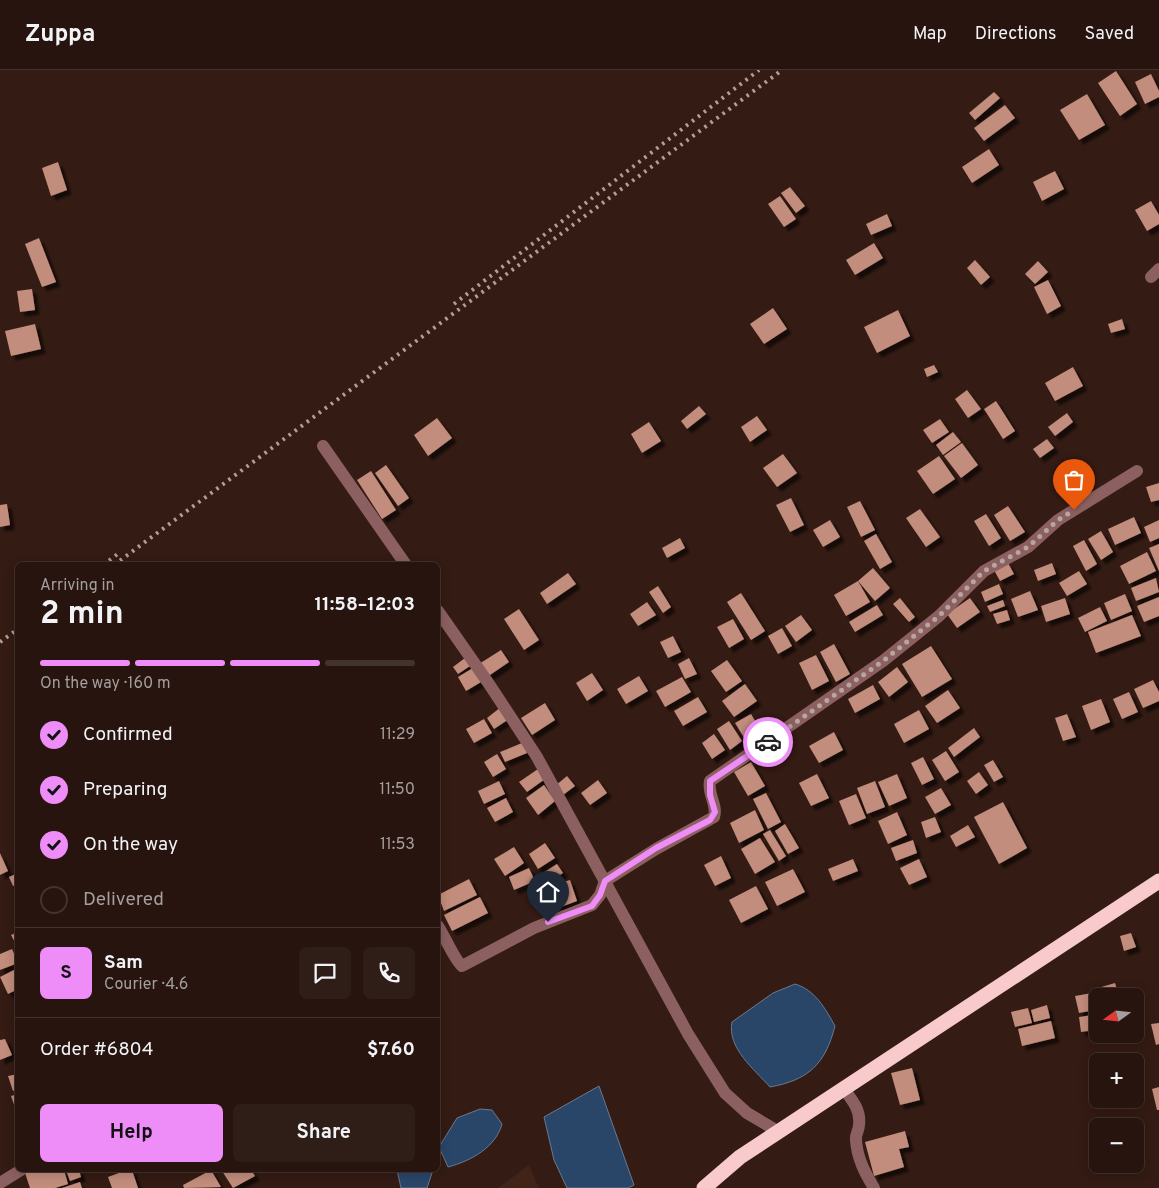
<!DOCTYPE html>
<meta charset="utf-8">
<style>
:root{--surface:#27140e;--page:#2f1d17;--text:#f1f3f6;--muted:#a49e9e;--line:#43332e;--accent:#ee8cf8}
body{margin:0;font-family:Overpass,sans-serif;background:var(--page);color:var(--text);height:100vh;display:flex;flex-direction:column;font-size:19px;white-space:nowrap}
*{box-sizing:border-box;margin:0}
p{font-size:16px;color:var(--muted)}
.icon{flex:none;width:28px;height:28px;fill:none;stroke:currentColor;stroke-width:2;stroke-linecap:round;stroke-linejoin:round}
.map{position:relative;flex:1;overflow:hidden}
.side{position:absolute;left:15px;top:492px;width:425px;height:610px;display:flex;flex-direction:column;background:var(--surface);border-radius:8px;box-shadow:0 2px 12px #0003,0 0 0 1px var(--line)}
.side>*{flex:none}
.needle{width:32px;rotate:255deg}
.tools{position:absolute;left:1089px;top:918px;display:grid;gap:10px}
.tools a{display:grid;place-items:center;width:55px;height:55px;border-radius:8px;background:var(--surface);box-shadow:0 2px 12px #0003,0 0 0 1px var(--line);font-size:25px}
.pin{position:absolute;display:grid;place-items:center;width:42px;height:42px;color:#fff;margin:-51px -21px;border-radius:50% 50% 50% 0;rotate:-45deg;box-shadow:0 0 5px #0007}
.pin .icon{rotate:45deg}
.courier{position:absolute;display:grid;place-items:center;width:50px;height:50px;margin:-25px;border:4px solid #ee8cf8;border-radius:50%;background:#fff;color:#222;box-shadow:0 1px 6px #0007}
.headline em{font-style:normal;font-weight:700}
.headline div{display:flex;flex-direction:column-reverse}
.headline{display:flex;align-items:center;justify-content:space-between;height:85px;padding:0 25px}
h1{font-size:32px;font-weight:700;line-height:38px}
.bar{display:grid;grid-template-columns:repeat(4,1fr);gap:8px 5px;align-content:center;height:60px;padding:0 25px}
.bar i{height:6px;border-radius:4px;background:var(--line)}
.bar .selected{background:var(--accent)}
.bar p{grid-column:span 4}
.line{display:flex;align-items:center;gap:12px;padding:0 25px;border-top:1px solid var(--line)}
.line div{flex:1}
.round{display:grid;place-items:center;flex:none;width:52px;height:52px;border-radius:8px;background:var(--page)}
ol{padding:0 25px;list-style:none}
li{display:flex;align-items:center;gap:15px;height:55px}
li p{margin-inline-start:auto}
li .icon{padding:5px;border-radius:50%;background:var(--accent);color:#111;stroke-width:4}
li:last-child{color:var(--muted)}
li i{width:28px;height:28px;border:2px solid var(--line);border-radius:50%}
.button{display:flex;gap:10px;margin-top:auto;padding:10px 25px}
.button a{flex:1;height:58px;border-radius:8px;background:var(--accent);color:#111;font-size:20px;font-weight:700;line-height:58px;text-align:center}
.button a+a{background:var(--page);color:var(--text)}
header{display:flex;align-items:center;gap:30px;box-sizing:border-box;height:70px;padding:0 25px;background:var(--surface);border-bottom:1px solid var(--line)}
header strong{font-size:24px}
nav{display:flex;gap:28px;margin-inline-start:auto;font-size:18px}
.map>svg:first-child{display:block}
.built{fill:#412318}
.water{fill:#294669;stroke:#697990}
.building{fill:#c28d7b;filter:url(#shadow)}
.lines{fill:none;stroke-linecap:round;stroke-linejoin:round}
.minor{stroke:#8c6061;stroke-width:12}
.highway{stroke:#f8cacb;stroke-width:15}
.rail{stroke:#b09e97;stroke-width:4;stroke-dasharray:2.5 5;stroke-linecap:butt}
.done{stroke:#b7a59f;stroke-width:5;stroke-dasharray:0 9}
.route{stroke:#ee8cf8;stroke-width:6}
</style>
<header>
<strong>Zuppa</strong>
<nav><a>Map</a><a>Directions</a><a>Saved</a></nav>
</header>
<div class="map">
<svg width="1159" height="1118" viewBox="0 0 1159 1118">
<defs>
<filter id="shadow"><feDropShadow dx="4.5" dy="4.5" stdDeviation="1" flood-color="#0009"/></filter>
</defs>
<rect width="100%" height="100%" fill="#341b13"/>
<polygon class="built" points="529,1095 539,1118 498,1118"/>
<g class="water">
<path d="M 795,914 C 815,920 825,938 835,956 C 825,995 808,1010 770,1017 C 754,999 727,978 732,952 L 773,923 Z"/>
<polygon points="599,1016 634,1115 628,1118 567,1118 554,1090 544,1047"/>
<path d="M 480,1039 L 492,1040 L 502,1054 C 496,1077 471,1091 448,1097 L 439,1077 L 457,1048 Z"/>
<polygon points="397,1100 433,1100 427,1118 401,1118"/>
</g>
<g class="building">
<polygon points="1116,1 1137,34 1120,46 1098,13"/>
<polygon points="1151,4 1159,21 1159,27 1145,34 1135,12"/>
<polygon points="994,22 1000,28 975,50 969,43"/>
<polygon points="1087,24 1105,55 1079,70 1060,40"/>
<polygon points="1005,35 1015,48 984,71 974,58"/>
<polygon points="989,79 999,95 972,113 962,97"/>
<polygon points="58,92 67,120 51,126 42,98"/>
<polygon points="1055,101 1064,119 1042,131 1033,112"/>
<polygon points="790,117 805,136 796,143 781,123"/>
<polygon points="780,126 796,149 784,157 768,134"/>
<polygon points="1151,131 1159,145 1159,154 1147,161 1135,140"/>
<polygon points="887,144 892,156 871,165 866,154"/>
<polygon points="39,168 56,212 42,217 25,174"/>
<polygon points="874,173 883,188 855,205 846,190"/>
<polygon points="975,190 990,207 981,215 967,198"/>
<polygon points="1038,191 1048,202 1035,214 1025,204"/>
<polygon points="1048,210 1061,236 1047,244 1034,217"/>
<polygon points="32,219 35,240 20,242 17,221"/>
<polygon points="773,238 787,259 764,274 750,254"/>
<polygon points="898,240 910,266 877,283 864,257"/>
<polygon points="1122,249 1125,259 1111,263 1108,254"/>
<polygon points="35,254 41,279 11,286 5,261"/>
<polygon points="934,295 938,302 927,307 924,299"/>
<polygon points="1073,297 1083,316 1055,331 1045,313"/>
<polygon points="967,320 981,339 968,348 955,329"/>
<polygon points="996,331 1015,361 1003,369 984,339"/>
<polygon points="699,336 706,344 687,359 681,351"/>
<polygon points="1067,343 1073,352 1055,366 1048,357"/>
<polygon points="757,346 767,360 750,372 741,357"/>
<polygon points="437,348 452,368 428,386 414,365"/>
<polygon points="940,349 949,362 932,373 923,360"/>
<polygon points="649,352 661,371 642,383 631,364"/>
<polygon points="953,362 961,372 943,385 936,375"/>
<polygon points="1047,369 1054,378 1040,388 1033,379"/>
<polygon points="962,373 978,395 961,408 944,386"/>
<polygon points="783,384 797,403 777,417 763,398"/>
<polygon points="939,386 955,409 933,424 917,401"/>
<polygon points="386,395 409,428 398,436 375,403"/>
<polygon points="371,401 396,440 382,449 357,410"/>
<polygon points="1159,413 1159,430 1151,432 1146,417"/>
<polygon points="791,428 804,455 790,462 776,435"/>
<polygon points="860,431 875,460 861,467 847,437"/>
<polygon points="7,434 10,455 0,457 0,435"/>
<polygon points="1008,436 1025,462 1010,471 994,445"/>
<polygon points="920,439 940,467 926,477 906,448"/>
<polygon points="986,444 1001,468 989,476 974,451"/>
<polygon points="1134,447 1141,463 1115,475 1108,459"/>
<polygon points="830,450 840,467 823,477 813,460"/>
<polygon points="1159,450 1159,468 1150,472 1144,457"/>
<polygon points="1101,461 1113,482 1101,490 1088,469"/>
<polygon points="876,464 892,492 880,499 864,471"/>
<polygon points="680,468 685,478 667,488 662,478"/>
<polygon points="1084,470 1097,494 1086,501 1073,476"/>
<polygon points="1159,474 1159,501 1149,478"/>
<polygon points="1147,482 1156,501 1129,514 1120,496"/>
<polygon points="1008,493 1014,504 1000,511 994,500"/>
<polygon points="1052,493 1056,504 1038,511 1034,500"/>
<polygon points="873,498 890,518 875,531 858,511"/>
<polygon points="1079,501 1087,514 1067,526 1059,513"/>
<polygon points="568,503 576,514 547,534 540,523"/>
<polygon points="1156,508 1159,522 1136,531 1131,518"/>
<polygon points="858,511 870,532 846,546 834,525"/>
<polygon points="999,514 1003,524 985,532 981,522"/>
<polygon points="658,516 671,537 663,543 649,522"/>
<polygon points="1030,521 1038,540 1018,547 1011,529"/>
<polygon points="741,523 765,561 751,570 727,532"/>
<polygon points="1125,524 1132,541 1111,550 1104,533"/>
<polygon points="1159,527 1159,546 1144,552 1137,536"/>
<polygon points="900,528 915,547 909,552 893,534"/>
<polygon points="970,528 980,542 957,558 947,544"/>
<polygon points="1065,528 1070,544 1046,552 1041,536"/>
<polygon points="1003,530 1005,536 990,542 987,536"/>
<polygon points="647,532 656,545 638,556 630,544"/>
<polygon points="877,535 883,545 855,562 849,552"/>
<polygon points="1100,537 1107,551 1085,562 1078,548"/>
<polygon points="519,539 539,570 524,580 504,549"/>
<polygon points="1007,540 1010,550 997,554 993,544"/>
<polygon points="801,545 812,560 796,572 785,556"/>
<polygon points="1132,545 1141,566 1096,583 1088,562"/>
<polygon points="733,549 744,569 729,578 717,557"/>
<polygon points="782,558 792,576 778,584 768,566"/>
<polygon points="673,566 681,582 668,588 660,572"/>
<polygon points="834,574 850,604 836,612 820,582"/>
<polygon points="931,576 952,609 922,627 902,594"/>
<polygon points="501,580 509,592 487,607 479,594"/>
<polygon points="816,585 829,611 812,620 799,593"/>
<polygon points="465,588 470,596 458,604 453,597"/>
<polygon points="689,588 697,604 685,609 678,594"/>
<polygon points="727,590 742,611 726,622 711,601"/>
<polygon points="897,597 908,612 889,627 878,612"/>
<polygon points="473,598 481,612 466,621 458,607"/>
<polygon points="592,603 603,620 587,631 576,613"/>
<polygon points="639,606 648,621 626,634 617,619"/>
<polygon points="682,607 691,622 665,637 656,621"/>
<polygon points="1153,610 1159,622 1159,631 1143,638 1134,619"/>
<polygon points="745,614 757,631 734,647 722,631"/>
<polygon points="873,615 880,629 855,643 848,629"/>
<polygon points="948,620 960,638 937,653 925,636"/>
<polygon points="1129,622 1138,642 1122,649 1113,629"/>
<polygon points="698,627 707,642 683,656 674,641"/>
<polygon points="1101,629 1110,652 1091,660 1082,636"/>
<polygon points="545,633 555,650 532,665 521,648"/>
<polygon points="501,637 509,649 494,659 487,648"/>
<polygon points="919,640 929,659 904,673 894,654"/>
<polygon points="751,644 763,664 748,674 735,653"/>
<polygon points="1067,644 1076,667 1063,671 1055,648"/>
<polygon points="484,649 492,663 474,673 466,659"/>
<polygon points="729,651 742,671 730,680 717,659"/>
<polygon points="974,658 980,667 954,687 948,678"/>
<polygon points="834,662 843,680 819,693 809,676"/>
<polygon points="714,664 725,680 712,689 702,673"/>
<polygon points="522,673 527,683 505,692 500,682"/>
<polygon points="946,681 959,702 945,711 932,690"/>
<polygon points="497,684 506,699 493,707 484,692"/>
<polygon points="923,687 934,709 922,715 911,693"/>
<polygon points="993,690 1003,707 994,712 984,695"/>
<polygon points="751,692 765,716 748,726 734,702"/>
<polygon points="538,699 545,709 527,722 519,712"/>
<polygon points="979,702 988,715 976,724 967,711"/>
<polygon points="817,704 829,728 811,736 799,713"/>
<polygon points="897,704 907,728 889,736 878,712"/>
<polygon points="567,706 575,716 563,725 555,716"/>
<polygon points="598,710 607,723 590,735 581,723"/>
<polygon points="499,711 505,724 484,734 478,721"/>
<polygon points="875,711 885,737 867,744 857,718"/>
<polygon points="544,715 555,731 538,745 526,728"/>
<polygon points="941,718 951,735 935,744 925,727"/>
<polygon points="766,723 781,752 768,759 753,729"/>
<polygon points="856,724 866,748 849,755 839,731"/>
<polygon points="506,728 513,742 495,752 487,738"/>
<polygon points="1003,732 1027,778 999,794 974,747"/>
<polygon points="755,740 764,760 739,773 730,753"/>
<polygon points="897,742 907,765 888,774 878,751"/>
<polygon points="935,747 941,762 926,768 921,752"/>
<polygon points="785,754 799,778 788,784 775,761"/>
<polygon points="968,755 975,767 956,777 950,766"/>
<polygon points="770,760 786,786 779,791 763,764"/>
<polygon points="760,768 775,792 755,804 741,779"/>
<polygon points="913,770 917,783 896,791 891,778"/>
<polygon points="545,773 555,788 538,799 529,784"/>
<polygon points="514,777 524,793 505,806 494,789"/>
<polygon points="0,783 8,801 0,805"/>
<polygon points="721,786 731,808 715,816 704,795"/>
<polygon points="853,789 858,801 833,811 828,799"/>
<polygon points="919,789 927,807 909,815 900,798"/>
<polygon points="557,794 563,803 549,812 543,803"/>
<polygon points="529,798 535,811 514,820 509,807"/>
<polygon points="793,799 805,822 777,836 765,812"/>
<polygon points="18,803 18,814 13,816 9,807"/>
<polygon points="469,809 477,825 444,841 438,825"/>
<polygon points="570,810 577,831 558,838 550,816"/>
<polygon points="756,816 768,839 741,853 729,830"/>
<polygon points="480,827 488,843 452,861 444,845"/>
<polygon points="18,862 18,878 11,865"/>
<polygon points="1131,863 1136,877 1124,881 1120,866"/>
<polygon points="12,879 18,893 0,900 0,884"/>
<polygon points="18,898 18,919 8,924 0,907"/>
<polygon points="1115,913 1119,926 1101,926 1098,918"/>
<polygon points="1092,923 1095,940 1079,943 1075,926"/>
<polygon points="1047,935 1050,948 1034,952 1031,940"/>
<polygon points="1028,938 1032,953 1015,957 1011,942"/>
<polygon points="1093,945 1095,960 1081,962 1079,947"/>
<polygon points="1051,951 1055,968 1022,976 1018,959"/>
<polygon points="1159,953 1159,974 1156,975 1151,954"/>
<polygon points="5,969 12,985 0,990 0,970"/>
<polygon points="912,998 920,1030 900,1035 891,1003"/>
<polygon points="18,1004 18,1019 13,1021 8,1006"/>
<polygon points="1159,1017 1159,1040 1157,1040 1152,1019"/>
<polygon points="18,1024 18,1043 17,1043 11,1026"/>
<polygon points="905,1061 909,1077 899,1079 904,1097 874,1106 865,1072"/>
<polygon points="24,1100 64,1100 68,1114 55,1118 30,1118"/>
<polygon points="66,1100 79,1100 81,1107 70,1111"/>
<polygon points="127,1100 132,1100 138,1118 112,1118 108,1107"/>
<polygon points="211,1100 221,1117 184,1118 183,1115"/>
<polygon points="224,1100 251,1100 255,1106 233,1118 222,1101"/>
<polygon points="80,1112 82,1118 62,1118"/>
</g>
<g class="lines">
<g class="minor">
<polyline points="1151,207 1159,199"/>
<polyline points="323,376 406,495"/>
<polyline points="438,541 489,614 537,687 688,964 725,1023 747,1043 779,1062"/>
<path d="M 438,856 C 444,865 455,891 462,896 L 534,858 L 592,835 L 600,825 L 605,811 L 656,779 L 714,747 C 718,735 707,724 710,711 L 883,591 L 939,546 L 984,501 L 1028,477 L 1058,450 L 1137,401"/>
<path d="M 844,1019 C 852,1030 861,1040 859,1055 C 859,1060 855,1065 856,1070 C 857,1088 865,1103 874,1118"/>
<polyline points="0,1113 21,1100"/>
</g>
<polyline class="highway" points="704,1118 740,1087 1159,811"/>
<g class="rail">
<polyline points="454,234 759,0"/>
<polyline points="103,495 119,483"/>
<polyline points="114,495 782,0"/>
<polyline points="0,572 18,559"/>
</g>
</g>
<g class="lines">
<polyline class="done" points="768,672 883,591 939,546 984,501 1028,477 1058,450 1074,440"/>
<polyline class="route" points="548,852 592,836 600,825 605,811 656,778 710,750 715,742 710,725 710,711 768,672"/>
</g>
</svg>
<div class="tools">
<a><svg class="needle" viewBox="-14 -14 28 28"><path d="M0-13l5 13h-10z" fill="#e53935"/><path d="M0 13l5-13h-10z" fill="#a49e9e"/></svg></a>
<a>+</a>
<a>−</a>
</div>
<div class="pin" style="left:1074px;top:440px;background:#ea580c"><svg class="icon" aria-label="bag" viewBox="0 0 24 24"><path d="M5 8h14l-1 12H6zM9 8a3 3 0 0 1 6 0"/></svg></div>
<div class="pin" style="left:548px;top:852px;background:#1f2937"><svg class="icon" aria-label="home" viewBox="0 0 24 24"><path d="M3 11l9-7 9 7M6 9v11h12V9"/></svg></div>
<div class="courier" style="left:768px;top:672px"><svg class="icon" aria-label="car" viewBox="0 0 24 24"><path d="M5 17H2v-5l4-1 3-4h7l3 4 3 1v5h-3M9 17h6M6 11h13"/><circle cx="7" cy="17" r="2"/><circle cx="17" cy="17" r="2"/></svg></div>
<section class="side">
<div class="headline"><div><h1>2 min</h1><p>Arriving in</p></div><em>11:58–12:03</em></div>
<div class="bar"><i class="selected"></i><i class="selected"></i><i class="selected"></i><i></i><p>On the way · 160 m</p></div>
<ol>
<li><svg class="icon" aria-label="check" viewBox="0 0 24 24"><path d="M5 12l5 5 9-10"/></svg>Confirmed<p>11:29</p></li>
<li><svg class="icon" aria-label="check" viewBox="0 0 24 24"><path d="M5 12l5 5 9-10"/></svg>Preparing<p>11:50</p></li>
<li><svg class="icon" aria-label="check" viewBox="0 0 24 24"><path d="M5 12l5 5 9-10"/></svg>On the way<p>11:53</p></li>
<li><i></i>Delivered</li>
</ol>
<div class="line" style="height:90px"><b class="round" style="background:var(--accent);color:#111">S</b><div><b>Sam</b><p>Courier · 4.6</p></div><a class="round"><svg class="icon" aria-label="chat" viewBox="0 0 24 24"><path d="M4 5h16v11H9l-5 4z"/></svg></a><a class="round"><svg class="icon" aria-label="phone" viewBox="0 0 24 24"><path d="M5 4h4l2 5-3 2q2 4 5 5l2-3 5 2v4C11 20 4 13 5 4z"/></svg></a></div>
<div class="line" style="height:65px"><div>Order #6804</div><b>$7.60</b></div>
<div class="button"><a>Help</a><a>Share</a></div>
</section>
</div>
